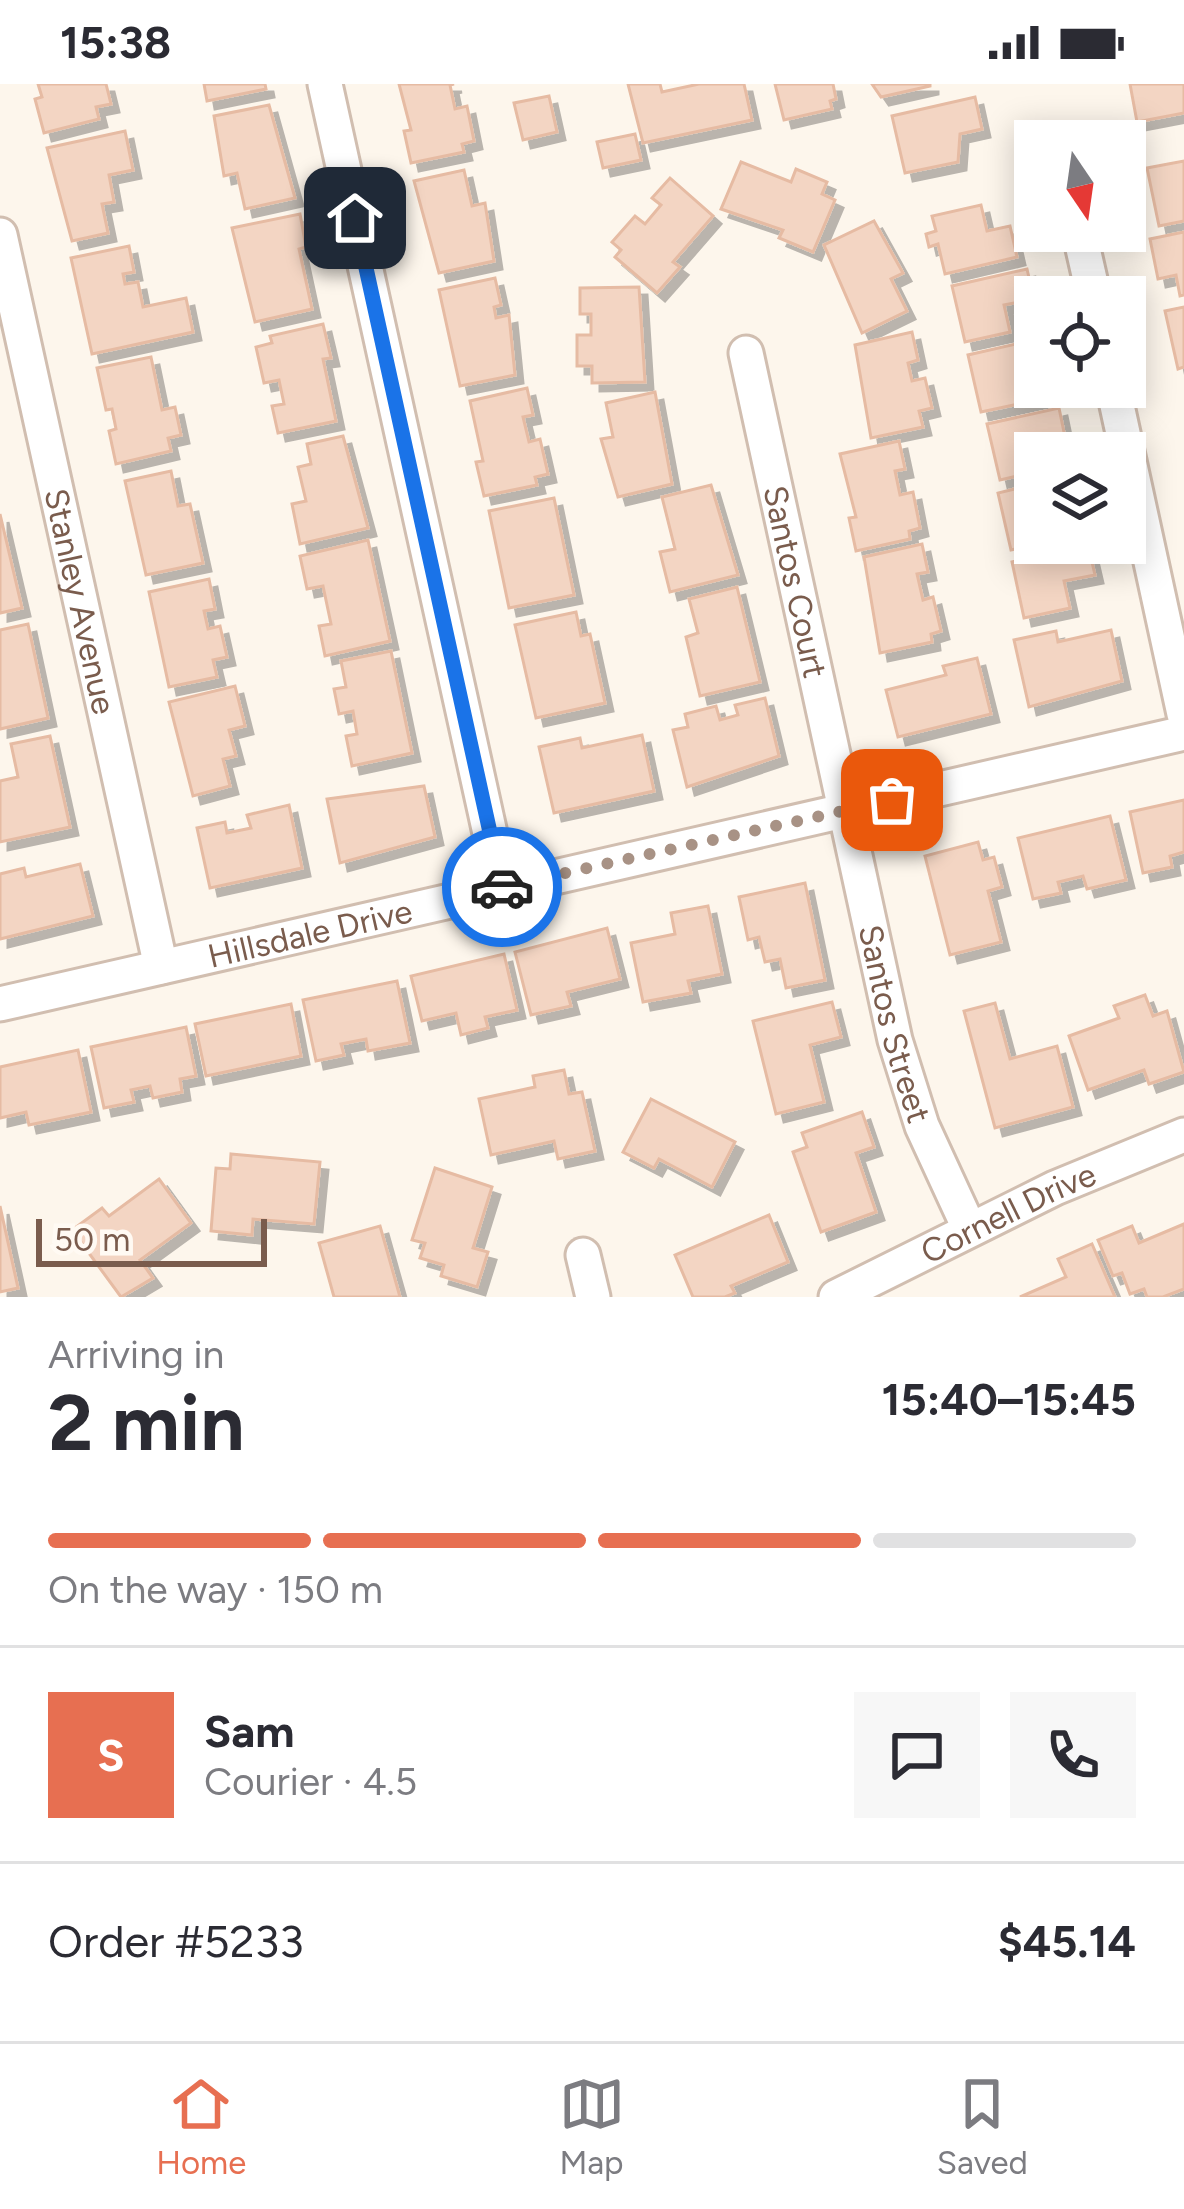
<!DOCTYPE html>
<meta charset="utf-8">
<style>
:root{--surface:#fff;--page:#f7f7f7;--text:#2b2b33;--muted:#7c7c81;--line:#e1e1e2;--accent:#e76f51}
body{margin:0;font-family:Figtree,sans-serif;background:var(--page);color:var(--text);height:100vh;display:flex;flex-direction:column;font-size:45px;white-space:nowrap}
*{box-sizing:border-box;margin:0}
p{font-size:39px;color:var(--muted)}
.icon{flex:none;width:66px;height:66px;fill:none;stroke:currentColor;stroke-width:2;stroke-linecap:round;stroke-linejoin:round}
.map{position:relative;height:1213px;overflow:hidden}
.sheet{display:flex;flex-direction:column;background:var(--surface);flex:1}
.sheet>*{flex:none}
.needle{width:78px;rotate:167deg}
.controls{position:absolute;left:1014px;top:36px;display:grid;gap:24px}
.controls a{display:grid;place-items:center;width:132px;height:132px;border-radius:0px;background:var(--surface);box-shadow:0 6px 30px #0003;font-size:60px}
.scale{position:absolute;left:36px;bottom:30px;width:231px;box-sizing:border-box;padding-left:12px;border:6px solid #7a5c4d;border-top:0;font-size:33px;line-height:42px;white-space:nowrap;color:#7a5c4d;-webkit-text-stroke:9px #fffaf3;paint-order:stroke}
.pin{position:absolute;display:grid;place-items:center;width:102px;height:102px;color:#fff;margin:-51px;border-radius:24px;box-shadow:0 6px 18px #0006}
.courier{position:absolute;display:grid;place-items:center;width:120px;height:120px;margin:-60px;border:9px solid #1a73e8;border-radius:50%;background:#fff;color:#222;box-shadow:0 3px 15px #0007}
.summary em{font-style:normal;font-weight:700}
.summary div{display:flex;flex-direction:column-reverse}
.summary{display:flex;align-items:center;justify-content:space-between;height:204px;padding:0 48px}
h1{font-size:78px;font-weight:700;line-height:90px}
.bar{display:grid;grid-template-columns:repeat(4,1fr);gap:18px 12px;align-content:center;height:144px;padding:0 48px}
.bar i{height:15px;border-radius:9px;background:var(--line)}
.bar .current{background:var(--accent)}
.bar p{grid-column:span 4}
.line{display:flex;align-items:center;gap:30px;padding:0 48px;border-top:3px solid var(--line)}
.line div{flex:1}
.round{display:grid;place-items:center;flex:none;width:126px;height:126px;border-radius:0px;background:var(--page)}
.status{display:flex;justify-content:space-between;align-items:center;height:84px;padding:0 60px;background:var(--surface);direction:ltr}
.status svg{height:33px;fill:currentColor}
.dock{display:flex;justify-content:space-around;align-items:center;height:168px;border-top:3px solid var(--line);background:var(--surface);font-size:33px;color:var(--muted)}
.dock a{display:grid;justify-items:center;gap:6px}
.dock .current{color:var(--accent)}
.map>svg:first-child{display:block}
.building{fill:#f3d5c3;stroke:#e6bba3;stroke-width:3;filter:url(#shadow)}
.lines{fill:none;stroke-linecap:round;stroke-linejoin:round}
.minor-casing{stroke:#d1beb0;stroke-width:39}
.minor{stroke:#fff;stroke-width:33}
.done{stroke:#a89285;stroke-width:12;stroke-dasharray:0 21.6}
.route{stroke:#1a73e8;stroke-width:15}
.labels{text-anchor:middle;stroke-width:9;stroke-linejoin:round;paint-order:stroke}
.street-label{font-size:33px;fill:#7a5c4d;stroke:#fffaf3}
</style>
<div class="status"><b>15:38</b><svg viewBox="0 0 49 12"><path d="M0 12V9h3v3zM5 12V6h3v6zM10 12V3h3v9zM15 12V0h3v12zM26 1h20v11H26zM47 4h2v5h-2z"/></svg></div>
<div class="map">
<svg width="1184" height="1213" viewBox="0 0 1184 1213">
<defs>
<filter id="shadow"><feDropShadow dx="8" dy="8" stdDeviation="0" flood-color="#0004"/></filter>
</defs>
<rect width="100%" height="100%" fill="#fdf6ec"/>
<g class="building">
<polygon points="38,0 106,0 111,20 96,23 99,35 44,49 35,15 42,13"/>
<polygon points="204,0 265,0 266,5 207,17"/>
<polygon points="399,0 454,0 450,1 455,25 467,22 474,57 462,60 464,68 411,79 404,47 411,46"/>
<polygon points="628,0 660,0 662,8 699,0 744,0 752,36 643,59"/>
<polygon points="775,0 833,0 836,15 830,17 832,25 784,36"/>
<polygon points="872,0 930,0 930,2 881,13"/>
<polygon points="1130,0 1184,0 1184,29 1137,38"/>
<polygon points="549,12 557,48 523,56 514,19"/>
<polygon points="975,13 982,45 960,50 958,78 905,89 892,32"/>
<polygon points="269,21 295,114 245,125 237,89 224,92 214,32"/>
<polygon points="125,47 133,86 109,91 114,118 102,120 108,149 72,157 47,64"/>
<polygon points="635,50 641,76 603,84 597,58"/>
<polygon points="1184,77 1184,137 1159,142 1147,84"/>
<polygon points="741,78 791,98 796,85 827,98 822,110 835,116 813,168 779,154 783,146 721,125"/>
<polygon points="464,86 472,122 485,119 494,177 439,189 414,97"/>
<polygon points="670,94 713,132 673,178 680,183 657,209 615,173 621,166 612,158 635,132 645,140 661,121 652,114"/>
<polygon points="981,121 987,147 1010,142 1017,173 945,190 938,160 929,163 926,150 936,147 932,132"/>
<polygon points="300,130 306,163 299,165 312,225 255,238 232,144"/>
<polygon points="874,137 903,189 891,195 907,227 862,249 824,161"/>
<polygon points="1184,148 1184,211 1180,212 1176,191 1158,195 1150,155"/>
<polygon points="129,162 134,188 123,190 125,200 138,198 143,223 186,214 193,248 92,270 71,174"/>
<polygon points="1027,185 1034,215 1004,221 1010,248 965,258 952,202"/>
<polygon points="495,194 501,221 494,223 496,234 509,231 515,291 460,302 439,206"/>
<polygon points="639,203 645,298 592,299 592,282 577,282 577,251 591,251 591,230 580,230 580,204"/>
<polygon points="1184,223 1184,283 1178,285 1165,227"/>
<polygon points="323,240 331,274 323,275 336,337 278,349 272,322 284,320 279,296 264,299 256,263 272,259 270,252"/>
<polygon points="912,248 918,276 908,279 912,297 925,294 932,324 919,327 923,343 871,354 855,261"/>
<polygon points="1033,256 1035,303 1054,303 1056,312 981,328 968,271"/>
<polygon points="151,273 162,326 175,323 181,351 168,354 171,367 116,380 109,347 116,345 112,325 106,326 97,284"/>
<polygon points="527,304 533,331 523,333 529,358 540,355 548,390 535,393 537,401 484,412 476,378 483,377 470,317"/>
<polygon points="655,308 672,400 618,413 601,355 613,353 606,319"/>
<polygon points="1059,324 1065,353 1041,358 1043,369 1035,369 1035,388 1000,396 987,340"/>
<polygon points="343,352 368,444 300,460 292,420 306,417 298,383 311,380 307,360"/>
<polygon points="899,357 905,385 895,387 900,411 913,408 920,444 909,447 910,455 856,467 849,434 856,433 840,370"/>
<polygon points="171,387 178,422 190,420 203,479 146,491 125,397"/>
<polygon points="1035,400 1035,459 1041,459 1011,466 998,409"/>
<polygon points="711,401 738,491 670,508 660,468 675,465 662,413"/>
<polygon points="554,414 574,511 509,524 489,427"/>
<polygon points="0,430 22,524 0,529"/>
<polygon points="368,456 390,557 325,572 319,542 331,540 323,502 307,505 300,472"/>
<polygon points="922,460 928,488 917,490 923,516 933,513 941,547 931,550 932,558 880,569 864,473"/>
<polygon points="1088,461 1095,491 1064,497 1070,524 1024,534 1012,478"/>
<polygon points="209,495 215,525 204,527 208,545 220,542 227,573 213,576 217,593 169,603 149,508"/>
<polygon points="737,503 760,598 700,612 686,553 698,549 689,515"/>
<polygon points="576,528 581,552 590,550 605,619 536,634 515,541"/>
<polygon points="28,540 48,634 0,645 0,546"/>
<polygon points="1111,546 1122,597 1029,623 1014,556 1056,547 1058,558"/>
<polygon points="391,567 412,669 352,682 346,652 357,650 353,627 339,630 334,605 346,603 341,577"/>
<polygon points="977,574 991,630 898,653 886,606 946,591 943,582"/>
<polygon points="235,602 245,642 229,646 236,672 223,675 230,702 193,712 169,618"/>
<polygon points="765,614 779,672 687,703 673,646 688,643 685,630 716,622 720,636 738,631 735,621"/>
<polygon points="642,651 654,707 554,729 539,663 580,654 582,664"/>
<polygon points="50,652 70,743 0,758 0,697 18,693 11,660"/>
<polygon points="424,702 435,753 340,779 327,715"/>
<polygon points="1184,716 1184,768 1170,772 1172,783 1143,789 1130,728"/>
<polygon points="289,721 302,784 210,804 197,744 225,738 227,749 251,744 247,731"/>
<polygon points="1110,732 1126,796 1087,805 1083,792 1058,798 1061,809 1033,815 1018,754"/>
<polygon points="978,758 983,776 994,773 1002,803 988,807 1001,858 950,871 925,772"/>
<polygon points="80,780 93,832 0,855 0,790 24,784 26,793"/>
<polygon points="805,799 825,896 786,904 780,875 765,878 759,853 748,856 739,813"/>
<polygon points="708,822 722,890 688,897 691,909 643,918 631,859 675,850 671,829"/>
<polygon points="607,844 620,895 567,908 571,922 531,931 515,868"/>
<polygon points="504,870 517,926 485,933 488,944 461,951 456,929 422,937 411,892"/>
<polygon points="397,897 410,959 368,967 366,955 341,960 344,971 316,977 303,916"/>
<polygon points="1145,911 1153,932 1167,927 1184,988 1149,1000 1144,986 1088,1006 1069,952 1119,934 1114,922"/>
<polygon points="832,918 841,953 810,961 824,1018 776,1030 753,937"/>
<polygon points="995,919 1010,975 1057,962 1073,1023 995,1044 964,927"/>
<polygon points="291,920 301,972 206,992 195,940"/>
<polygon points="186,943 196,992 180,995 182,1008 153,1014 150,1002 131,1006 134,1018 104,1024 91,963"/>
<polygon points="78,966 91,1028 29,1041 26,1028 0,1034 0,983"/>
<polygon points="564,986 569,1010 582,1008 595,1067 558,1075 554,1057 491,1071 479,1015 535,1003 533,992"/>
<polygon points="651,1015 735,1058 712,1103 659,1075 654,1084 623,1068"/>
<polygon points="862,1028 874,1063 856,1069 876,1128 821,1148 793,1068 807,1063 802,1049"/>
<polygon points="231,1070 320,1078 314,1140 253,1135 252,1151 211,1147 216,1084 230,1085"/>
<polygon points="435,1084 492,1103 473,1164 488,1168 477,1203 441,1192 444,1181 420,1174 425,1159 412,1156"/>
<polygon points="159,1095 191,1139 140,1176 153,1194 121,1213 72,1146 102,1124 109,1132"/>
<polygon points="0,1122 18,1204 0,1208"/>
<polygon points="769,1131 788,1178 731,1202 735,1209 725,1213 693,1213 675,1171"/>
<polygon points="1184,1140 1184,1205 1163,1213 1147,1213 1144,1205 1130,1210 1122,1189 1113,1192 1098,1156 1132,1142 1139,1159"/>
<polygon points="380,1142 400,1213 334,1213 319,1159"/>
<polygon points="1092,1160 1115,1213 1020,1213 1066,1193 1058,1175"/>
</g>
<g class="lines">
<g class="minor-casing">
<g id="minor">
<polyline points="325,0 502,804"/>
<polyline points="1079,147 1094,213"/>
<path id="s1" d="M 0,151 L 161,883"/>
<path id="s2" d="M 746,269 L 895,956 L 922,1042 L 969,1144"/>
<polyline points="1113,303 1184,630"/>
<path id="s3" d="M 0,920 L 1184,649"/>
<polyline points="583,1171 593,1213"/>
<path id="s4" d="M 836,1213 L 1055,1104 L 1184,1051"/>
</g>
</g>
<use href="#minor" class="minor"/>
</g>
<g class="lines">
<polyline class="done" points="502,803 892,716"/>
<polyline class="route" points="355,134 502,803"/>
</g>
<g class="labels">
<g class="street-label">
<text dy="12" stroke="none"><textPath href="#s2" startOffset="234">Santos Court</textPath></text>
<text dy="12" stroke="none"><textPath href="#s1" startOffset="375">Stanley Avenue</textPath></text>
<text dy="12" stroke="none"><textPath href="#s3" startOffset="318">Hillsdale Drive</textPath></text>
<text dy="12" stroke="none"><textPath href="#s2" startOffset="687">Santos Street</textPath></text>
<text dy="12" stroke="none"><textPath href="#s4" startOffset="192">Cornell Drive</textPath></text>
</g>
</g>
</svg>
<div class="controls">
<a><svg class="needle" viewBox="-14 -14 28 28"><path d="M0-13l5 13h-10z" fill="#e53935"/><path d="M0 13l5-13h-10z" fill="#7c7c81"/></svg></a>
<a><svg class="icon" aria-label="locate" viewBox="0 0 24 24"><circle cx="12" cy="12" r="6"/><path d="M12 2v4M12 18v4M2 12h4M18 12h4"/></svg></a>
<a><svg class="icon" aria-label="layers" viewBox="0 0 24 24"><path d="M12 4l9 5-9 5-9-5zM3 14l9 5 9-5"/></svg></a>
</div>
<div class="scale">50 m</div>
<div class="pin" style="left:892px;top:716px;background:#ea580c"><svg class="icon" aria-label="bag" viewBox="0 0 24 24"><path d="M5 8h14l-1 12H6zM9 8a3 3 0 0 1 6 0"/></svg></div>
<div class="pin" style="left:355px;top:134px;background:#1f2937"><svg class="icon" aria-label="home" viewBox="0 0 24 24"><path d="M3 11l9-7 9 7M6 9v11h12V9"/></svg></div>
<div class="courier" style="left:502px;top:803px"><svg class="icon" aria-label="car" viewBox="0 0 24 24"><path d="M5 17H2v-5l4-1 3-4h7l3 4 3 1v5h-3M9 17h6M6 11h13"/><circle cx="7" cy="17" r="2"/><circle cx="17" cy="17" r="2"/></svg></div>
</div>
<section class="sheet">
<div class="summary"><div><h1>2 min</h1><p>Arriving in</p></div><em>15:40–15:45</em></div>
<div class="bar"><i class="current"></i><i class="current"></i><i class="current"></i><i></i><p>On the way · 150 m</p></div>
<div class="line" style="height:216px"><b class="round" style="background:var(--accent);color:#fff">S</b><div><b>Sam</b><p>Courier · 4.5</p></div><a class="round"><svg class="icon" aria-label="chat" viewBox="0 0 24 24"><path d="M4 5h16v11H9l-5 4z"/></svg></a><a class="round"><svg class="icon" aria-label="phone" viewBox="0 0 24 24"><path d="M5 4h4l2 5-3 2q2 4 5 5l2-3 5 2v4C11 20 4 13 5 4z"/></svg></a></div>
<div class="line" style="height:156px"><div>Order #5233</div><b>$45.14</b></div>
</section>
<nav class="dock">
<a class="current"><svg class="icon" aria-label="home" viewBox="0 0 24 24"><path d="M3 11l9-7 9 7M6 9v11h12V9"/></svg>Home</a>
<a><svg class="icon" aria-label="map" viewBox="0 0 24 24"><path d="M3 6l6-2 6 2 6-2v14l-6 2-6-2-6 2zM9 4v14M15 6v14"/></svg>Map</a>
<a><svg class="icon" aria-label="saved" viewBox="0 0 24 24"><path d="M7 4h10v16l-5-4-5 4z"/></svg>Saved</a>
</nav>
